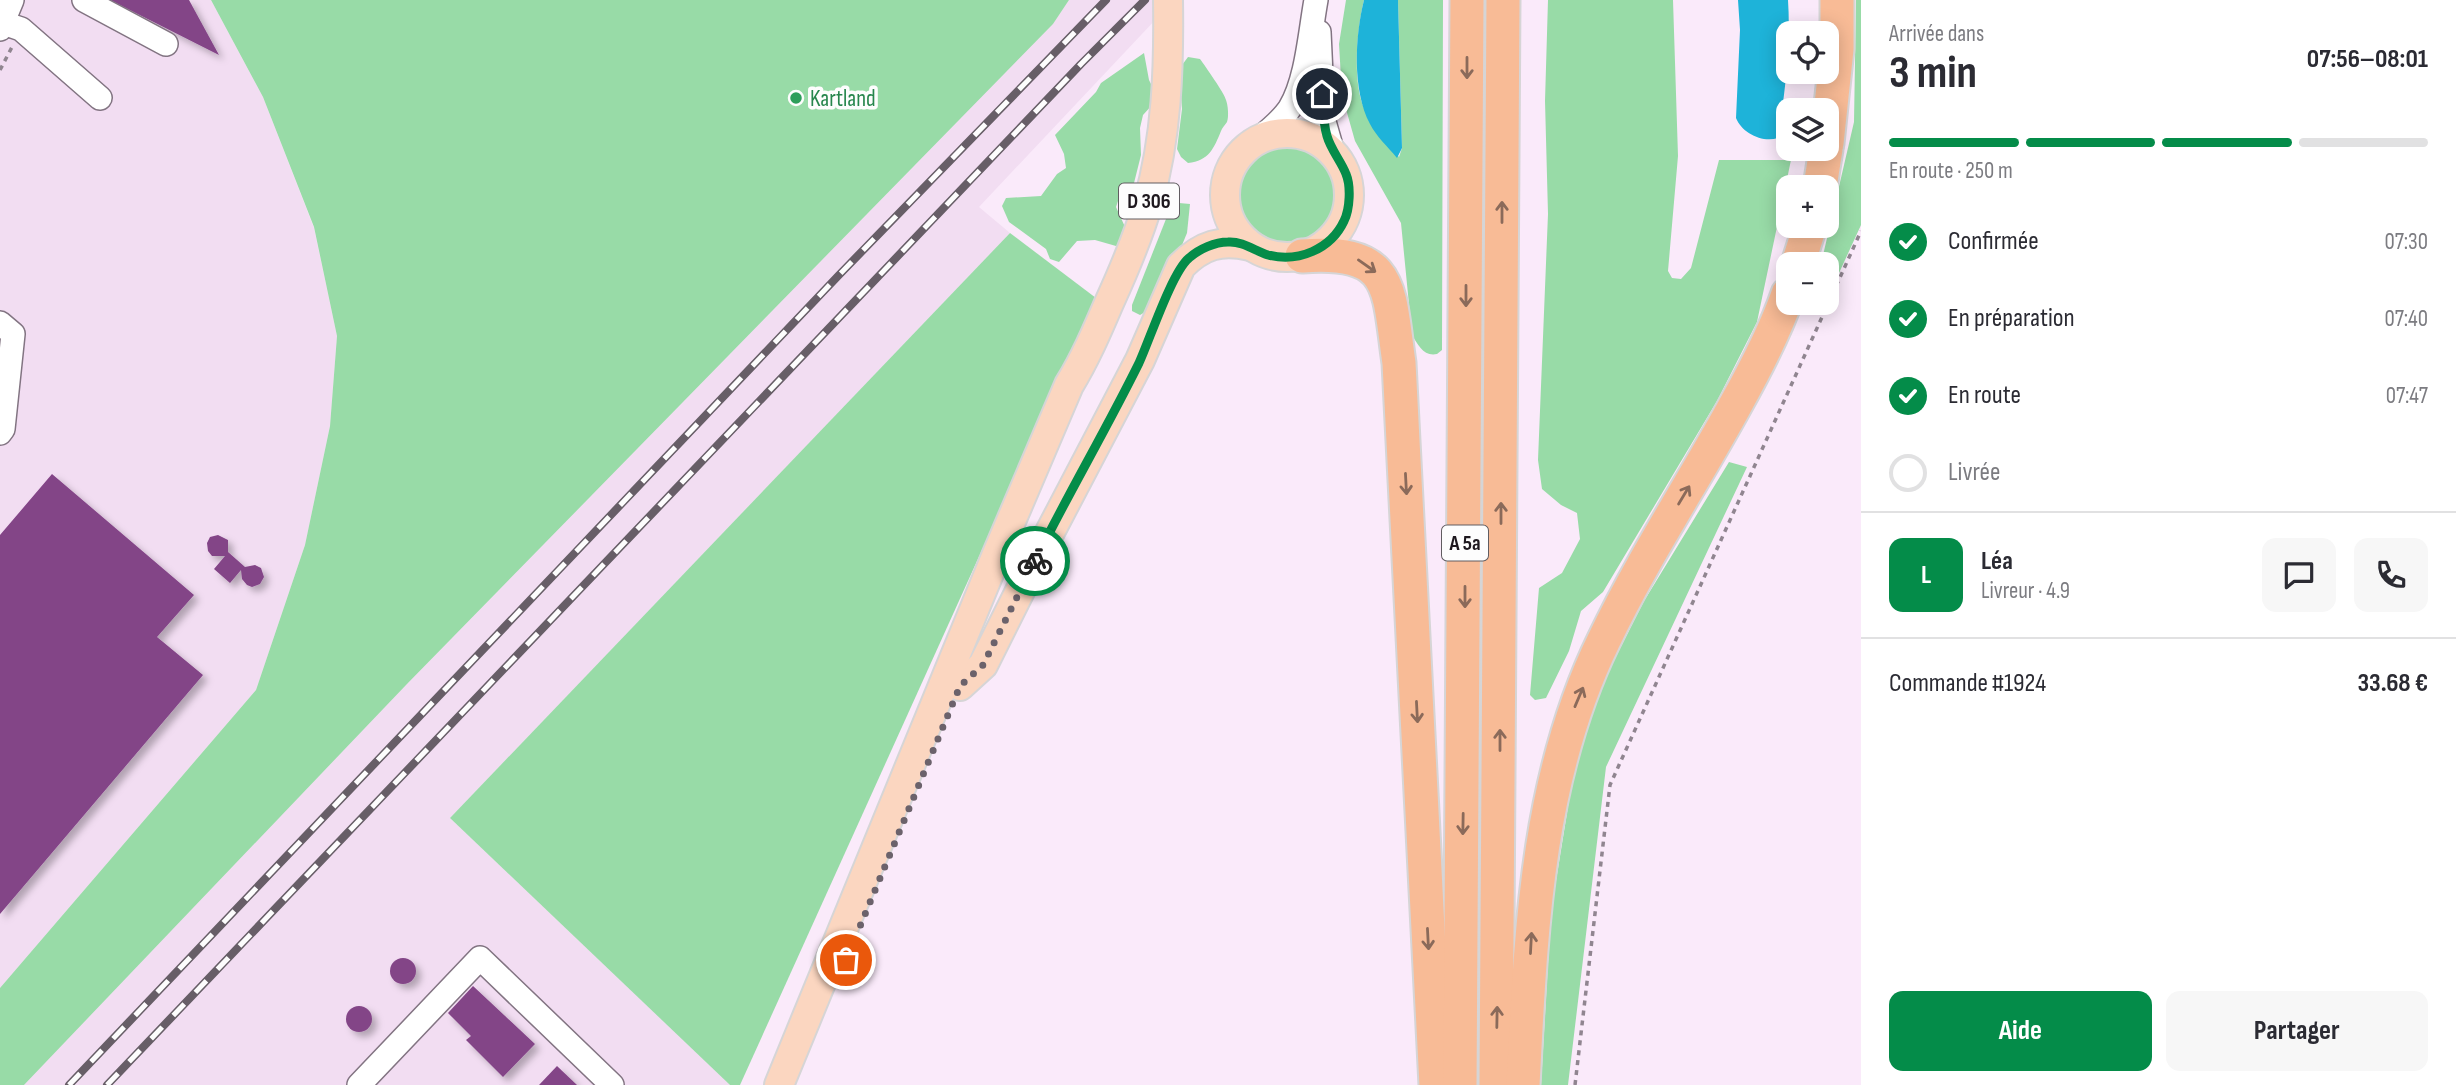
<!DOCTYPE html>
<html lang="fr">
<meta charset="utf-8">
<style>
:root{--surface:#fff;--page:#f7f7f7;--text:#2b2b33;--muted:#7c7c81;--line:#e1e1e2;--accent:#048c49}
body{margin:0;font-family:"Sofia Sans Condensed",sans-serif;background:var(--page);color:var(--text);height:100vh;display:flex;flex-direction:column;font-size:26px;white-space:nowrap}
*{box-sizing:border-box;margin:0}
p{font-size:23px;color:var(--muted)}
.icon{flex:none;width:38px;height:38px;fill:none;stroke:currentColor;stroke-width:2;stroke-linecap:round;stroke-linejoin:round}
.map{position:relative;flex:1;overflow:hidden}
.drawer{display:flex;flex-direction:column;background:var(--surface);width:595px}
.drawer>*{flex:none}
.controls{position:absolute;left:1776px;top:21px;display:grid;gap:14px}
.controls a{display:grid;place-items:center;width:63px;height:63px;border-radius:14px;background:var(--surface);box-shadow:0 4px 18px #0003;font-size:35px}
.pin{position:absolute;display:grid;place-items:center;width:60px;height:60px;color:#fff;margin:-30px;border:4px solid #fff;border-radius:50%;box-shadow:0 2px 7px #0007}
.courier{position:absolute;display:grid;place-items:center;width:70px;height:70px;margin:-35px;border:5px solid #048c49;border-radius:50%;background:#fff;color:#222;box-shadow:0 2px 9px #0007}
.summary em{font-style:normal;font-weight:700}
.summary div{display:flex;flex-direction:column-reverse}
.summary{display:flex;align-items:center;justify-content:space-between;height:119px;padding:0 28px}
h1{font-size:46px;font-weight:700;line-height:52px}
.bar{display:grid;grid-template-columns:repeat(4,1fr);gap:10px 7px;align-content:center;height:84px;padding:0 28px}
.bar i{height:9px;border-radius:5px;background:var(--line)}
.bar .on{background:var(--accent)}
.bar p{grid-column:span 4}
.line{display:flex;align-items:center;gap:18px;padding:0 28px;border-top:2px solid var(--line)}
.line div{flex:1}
.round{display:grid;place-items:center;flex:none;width:74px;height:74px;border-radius:14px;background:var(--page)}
ol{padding:0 28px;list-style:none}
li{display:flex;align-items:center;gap:21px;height:77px}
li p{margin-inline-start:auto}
li .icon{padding:7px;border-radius:50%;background:var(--accent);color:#fff;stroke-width:4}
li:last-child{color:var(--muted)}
li i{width:38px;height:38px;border:4px solid var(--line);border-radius:50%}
.button{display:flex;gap:14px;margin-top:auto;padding:14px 28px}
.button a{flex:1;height:80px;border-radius:14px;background:var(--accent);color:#fff;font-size:28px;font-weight:700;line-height:80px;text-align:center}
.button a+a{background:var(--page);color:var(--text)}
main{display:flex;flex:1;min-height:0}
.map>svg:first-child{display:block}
.built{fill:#f2ddf2}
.green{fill:#98dba7}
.water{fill:#1eb3d9}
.building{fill:#834487;filter:url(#shadow)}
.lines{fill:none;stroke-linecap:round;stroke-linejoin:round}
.minor-casing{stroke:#827482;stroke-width:26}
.major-casing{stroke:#d6d5d6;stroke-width:32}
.highway-casing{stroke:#d6d5d6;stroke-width:37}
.path{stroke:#908590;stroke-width:3.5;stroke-dasharray:5 5;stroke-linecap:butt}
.minor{stroke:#fff;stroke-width:23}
.major{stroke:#fbd6c0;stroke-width:28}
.highway{stroke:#f8bb96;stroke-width:33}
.rail-casing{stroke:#675e67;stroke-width:8}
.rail{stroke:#fdfdfd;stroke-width:5;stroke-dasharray:16;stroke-linecap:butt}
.oneway{stroke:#8b6a5a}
.done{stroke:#6b626b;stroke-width:7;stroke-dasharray:0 12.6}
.route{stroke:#048c49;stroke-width:9}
.leisure-dot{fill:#2e9e5b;stroke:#fdfdfd;stroke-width:2.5}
.labels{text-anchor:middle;stroke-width:7;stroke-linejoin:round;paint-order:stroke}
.shield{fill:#fdfdfd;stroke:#615d61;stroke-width:2}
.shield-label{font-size:21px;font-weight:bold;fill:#1e181e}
.leisure-label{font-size:23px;fill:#27864d;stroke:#fdfdfd;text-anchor:start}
</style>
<main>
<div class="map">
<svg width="1861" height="1085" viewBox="0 0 1861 1085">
<defs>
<filter id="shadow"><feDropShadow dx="5" dy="5" stdDeviation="3.5" flood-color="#0004"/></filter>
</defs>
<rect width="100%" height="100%" fill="#faeafa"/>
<g class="built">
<polygon points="0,0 211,0 263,97 314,228 337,336 330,426 305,545 256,690 0,988"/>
<polygon points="1069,0 1174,0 979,207 1010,233 450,818 730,1085 24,1085 407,684 1053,24"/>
</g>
<g class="green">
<polygon points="211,0 1069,0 1053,24 407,684 24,1085 0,1085 0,988 256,690 305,545 330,426 337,336 314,227 263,97"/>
<path d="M 1346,0 L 1364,0 C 1357,28 1352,81 1364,108 C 1372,125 1388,142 1399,157 L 1402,148 L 1398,0 L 1443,0 L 1442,350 L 1437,354 C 1424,357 1418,345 1412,335 L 1401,223 L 1355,141 L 1342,95 L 1339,44 Z"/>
<polygon points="1548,0 1673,0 1678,156 1668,271 1672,278 1681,279 1691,268 1719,160 1791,160 1757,322 1717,401 1603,592 1581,611 1569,651 1546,698 1535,700 1530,695 1539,588 1562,573 1580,539 1577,513 1561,505 1542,489 1538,460 1548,214 1545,101"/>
<polygon points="1856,0 1861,0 1861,225 1834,284 1827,280 1827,264 1821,264 1854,122"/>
<polygon points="1144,53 1149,80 1156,94 1153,104 1143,115 1140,128 1141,155 1133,187 1120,195 1116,207 1130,238 1123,248 1095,240 1077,241 1059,262 1050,259 1046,249 1009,222 1002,206 1006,198 1041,196 1057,174 1066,168 1064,154 1055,135 1096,92 1101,83"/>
<path d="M 1188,57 L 1200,59 C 1205,66 1225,94 1226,100 C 1228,105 1229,117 1227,122 C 1225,125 1222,128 1221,131 C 1214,148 1209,161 1188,163 L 1181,157 L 1177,149 L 1182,109 L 1179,69 Z"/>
<circle cx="1286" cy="194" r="49"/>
<polygon points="1179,203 1190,204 1187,233 1163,291 1152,308 1140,315 1132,311 1132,305 1166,219 1173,208"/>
<polygon points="1010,233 1096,298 740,1085 730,1085 450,818"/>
<polygon points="1729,462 1747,467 1606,767 1568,1085 1541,1085 1551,912 1572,782 1594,700 1644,601"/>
</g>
<g class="water">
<path d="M 1364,0 L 1398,0 L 1402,148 L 1397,158 C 1388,147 1376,136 1370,124 C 1352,90 1355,36 1364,0 Z"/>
<path d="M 1738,0 L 1788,0 C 1791,46 1785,92 1778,138 C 1762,143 1742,133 1736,118 L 1740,30 Z"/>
</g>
<g class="building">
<polygon points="110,0 189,0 219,55"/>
<polygon points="52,474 194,595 157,637 203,675 0,914 0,535"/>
<polygon points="218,535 228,540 228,552 245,567 255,565 261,568 264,577 260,584 252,587 247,585 242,579 241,570 230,583 214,569 225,556 212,556 208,551 207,543 210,537"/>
<circle cx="403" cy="971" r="13"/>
<polygon points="473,986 535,1044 503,1077 466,1040 471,1036 448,1013"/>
<circle cx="359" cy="1019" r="13"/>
<polygon points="557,1066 577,1085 539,1085"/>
</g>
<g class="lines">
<g class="minor-casing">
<g id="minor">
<polyline points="84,0 166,44"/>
<polyline points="3,23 21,29 100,98"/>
<polyline points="0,29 12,0"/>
<polyline points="1319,32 1323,118 1333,153"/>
<path d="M 1254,143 C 1267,132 1281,122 1290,108 C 1307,80 1310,33 1316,0"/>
<polyline points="0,323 13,334 3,429 0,433"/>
<polyline points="359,1085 480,958 612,1085"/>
</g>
</g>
<g class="major-casing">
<g id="major">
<circle cx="1287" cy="195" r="62"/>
<path d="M 960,686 L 983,665 L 1039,553 L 1140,360 L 1181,266 C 1202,245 1221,239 1250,246"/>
<path d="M 779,1085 L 997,554 L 1069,385 C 1085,359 1097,331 1109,303 C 1124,270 1138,238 1148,203 C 1167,137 1169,68 1168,0"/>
</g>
</g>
<g class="highway-casing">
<g id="highway">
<polyline points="1827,143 1837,49 1837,0"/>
<polyline points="1820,187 1826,149"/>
<path d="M 1302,256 C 1395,249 1388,288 1399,363 L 1436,1085"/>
<polyline points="1798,264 1810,226"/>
<polyline points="1460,1085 1467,0"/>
<polyline points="1496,1085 1503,0"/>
<path d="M 1523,1085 C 1531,933 1536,779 1604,640 C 1643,558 1693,483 1736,404 C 1756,368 1775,332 1788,294"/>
</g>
</g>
<g class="path">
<polyline points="0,70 12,47"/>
<polyline points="1575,1085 1610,785 1861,231"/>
</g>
<use href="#minor" class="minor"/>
<use href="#major" class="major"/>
<use href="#highway" class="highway"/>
<g class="rail-casing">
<g id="rail">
<polyline points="69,1085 839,275 1106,0"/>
<polyline points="107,1085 1081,64 1145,0"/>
</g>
</g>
<use href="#rail" class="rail"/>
</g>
<defs><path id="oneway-shaft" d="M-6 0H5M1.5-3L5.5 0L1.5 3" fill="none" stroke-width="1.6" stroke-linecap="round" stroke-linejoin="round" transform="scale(1.75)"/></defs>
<g class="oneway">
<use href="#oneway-shaft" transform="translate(1467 68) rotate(90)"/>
<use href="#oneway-shaft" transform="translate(1502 212) rotate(-90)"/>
<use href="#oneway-shaft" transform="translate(1367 266) rotate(35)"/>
<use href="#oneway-shaft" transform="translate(1466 296) rotate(90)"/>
<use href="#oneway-shaft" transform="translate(1406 484) rotate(87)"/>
<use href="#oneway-shaft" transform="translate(1684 495) rotate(-59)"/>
<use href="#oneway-shaft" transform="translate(1501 513) rotate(-90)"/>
<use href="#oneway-shaft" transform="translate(1465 597) rotate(90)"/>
<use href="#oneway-shaft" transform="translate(1579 697) rotate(-67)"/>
<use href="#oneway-shaft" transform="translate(1417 712) rotate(87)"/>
<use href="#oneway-shaft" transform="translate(1500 740) rotate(-90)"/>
<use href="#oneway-shaft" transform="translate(1463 824) rotate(91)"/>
<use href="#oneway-shaft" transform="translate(1428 939) rotate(87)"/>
<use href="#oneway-shaft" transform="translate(1531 943) rotate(-87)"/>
<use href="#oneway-shaft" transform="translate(1497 1017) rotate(-89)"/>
</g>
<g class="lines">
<polyline class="done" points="846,960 960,686 983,665 1035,561"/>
<path class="route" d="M 1035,561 C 1068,494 1106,430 1139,363 C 1150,339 1172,272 1189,258 C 1199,249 1215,242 1228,242 C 1243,241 1255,251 1268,255 C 1298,263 1331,249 1344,221 C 1350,209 1351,186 1346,174 C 1341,161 1331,150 1327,136 C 1323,122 1323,108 1322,94"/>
</g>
<circle class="leisure-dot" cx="796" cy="98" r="7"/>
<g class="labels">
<g class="shield">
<rect x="1119" y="183.5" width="60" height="35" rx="5"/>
<rect x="1442" y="525.5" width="46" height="35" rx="5"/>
</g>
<g class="shield-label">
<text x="1149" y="208">D 306</text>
<text x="1465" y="550">A 5a</text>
</g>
<g class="leisure-label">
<text x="810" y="106">Kartland</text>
</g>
</g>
</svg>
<div class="controls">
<a><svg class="icon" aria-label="locate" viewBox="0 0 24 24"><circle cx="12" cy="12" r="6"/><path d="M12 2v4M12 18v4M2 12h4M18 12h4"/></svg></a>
<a><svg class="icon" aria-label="layers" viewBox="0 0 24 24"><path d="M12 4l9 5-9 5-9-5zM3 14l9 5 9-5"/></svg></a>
<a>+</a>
<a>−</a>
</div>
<div class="pin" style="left:846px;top:960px;background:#ea580c"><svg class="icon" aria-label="bag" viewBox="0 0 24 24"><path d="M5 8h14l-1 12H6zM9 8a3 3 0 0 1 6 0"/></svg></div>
<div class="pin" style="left:1322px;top:94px;background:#1f2937"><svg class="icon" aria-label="home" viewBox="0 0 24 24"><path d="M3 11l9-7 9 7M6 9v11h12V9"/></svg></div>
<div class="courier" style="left:1035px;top:561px"><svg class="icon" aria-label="bike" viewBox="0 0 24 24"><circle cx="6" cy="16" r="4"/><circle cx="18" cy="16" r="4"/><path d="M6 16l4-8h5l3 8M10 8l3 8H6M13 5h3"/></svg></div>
</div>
<section class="drawer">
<div class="summary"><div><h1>3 min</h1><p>Arrivée dans</p></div><em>07:56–08:01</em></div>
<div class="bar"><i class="on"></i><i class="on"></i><i class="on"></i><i></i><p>En route · 250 m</p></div>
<ol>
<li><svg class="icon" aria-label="check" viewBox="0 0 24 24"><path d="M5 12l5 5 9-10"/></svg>Confirmée<p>07:30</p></li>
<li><svg class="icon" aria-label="check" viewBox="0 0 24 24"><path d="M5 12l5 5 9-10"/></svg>En préparation<p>07:40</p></li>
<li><svg class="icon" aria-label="check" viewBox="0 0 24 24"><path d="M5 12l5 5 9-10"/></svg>En route<p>07:47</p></li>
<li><i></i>Livrée</li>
</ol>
<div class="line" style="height:126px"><b class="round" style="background:var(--accent);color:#fff">L</b><div><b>Léa</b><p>Livreur · 4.9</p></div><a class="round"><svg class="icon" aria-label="chat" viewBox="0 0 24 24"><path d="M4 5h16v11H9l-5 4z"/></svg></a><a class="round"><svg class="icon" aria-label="phone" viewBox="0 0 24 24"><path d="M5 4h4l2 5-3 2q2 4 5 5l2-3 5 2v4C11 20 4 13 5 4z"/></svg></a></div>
<div class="line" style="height:91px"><div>Commande #1924</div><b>33.68 €</b></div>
<div class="button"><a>Aide</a><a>Partager</a></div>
</section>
</main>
